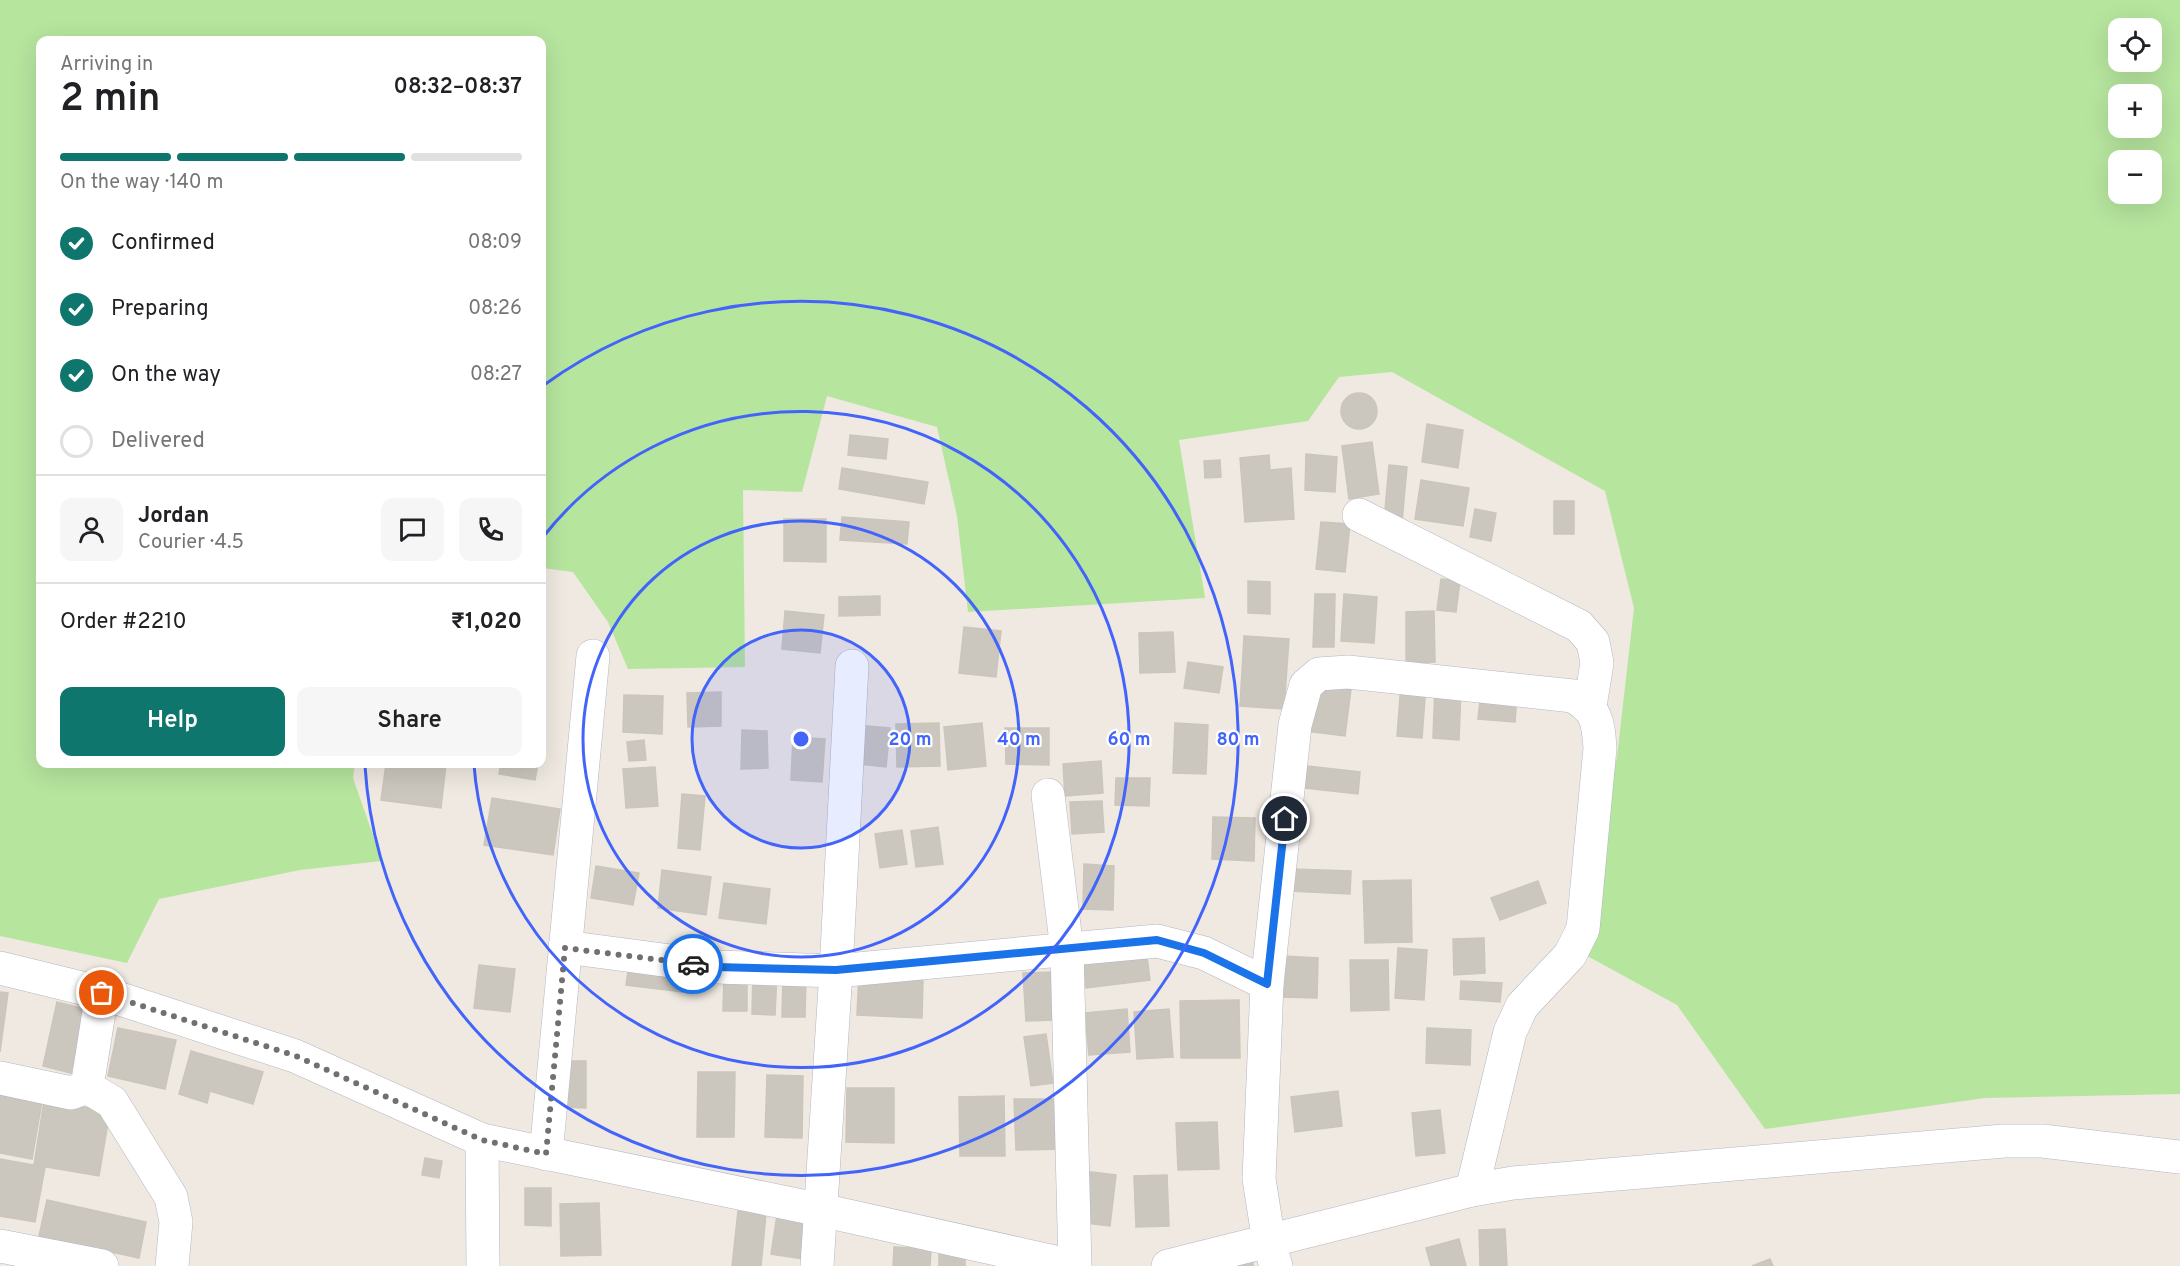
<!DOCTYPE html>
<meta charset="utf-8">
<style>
:root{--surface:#fff;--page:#f6f6f6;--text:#202124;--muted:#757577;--line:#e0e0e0;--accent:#0f766e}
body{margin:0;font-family:Overpass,sans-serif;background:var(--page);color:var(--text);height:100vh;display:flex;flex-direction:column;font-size:22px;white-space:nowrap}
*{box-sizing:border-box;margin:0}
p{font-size:20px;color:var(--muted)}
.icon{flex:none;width:33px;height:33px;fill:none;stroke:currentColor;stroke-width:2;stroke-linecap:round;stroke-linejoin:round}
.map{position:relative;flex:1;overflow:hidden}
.details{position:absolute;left:36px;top:36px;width:510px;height:732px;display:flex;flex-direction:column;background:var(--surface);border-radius:12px;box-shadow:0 6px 24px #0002}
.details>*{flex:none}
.buttons{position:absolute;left:2108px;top:18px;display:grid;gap:12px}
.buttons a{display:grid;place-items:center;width:54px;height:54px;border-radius:12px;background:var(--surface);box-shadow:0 6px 24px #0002;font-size:30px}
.pin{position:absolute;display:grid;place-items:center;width:51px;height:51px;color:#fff;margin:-26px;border:3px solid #fff;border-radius:50%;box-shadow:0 2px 6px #0007}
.courier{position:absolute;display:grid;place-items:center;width:60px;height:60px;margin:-30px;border:4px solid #1a73e8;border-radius:50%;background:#fff;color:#222;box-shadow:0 2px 8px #0007}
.overview em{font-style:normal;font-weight:600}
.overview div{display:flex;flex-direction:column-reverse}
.overview{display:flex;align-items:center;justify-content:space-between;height:102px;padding:0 24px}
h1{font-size:39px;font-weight:600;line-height:45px}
.bar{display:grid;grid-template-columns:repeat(4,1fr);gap:9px 6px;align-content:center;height:72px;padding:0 24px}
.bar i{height:8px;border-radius:4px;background:var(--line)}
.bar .current{background:var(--accent)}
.bar p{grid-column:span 4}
.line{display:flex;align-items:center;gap:15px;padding:0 24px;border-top:2px solid var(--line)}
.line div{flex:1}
.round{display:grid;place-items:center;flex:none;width:63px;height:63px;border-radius:12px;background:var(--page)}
ol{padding:0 24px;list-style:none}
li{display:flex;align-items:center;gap:18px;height:66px}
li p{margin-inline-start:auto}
li .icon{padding:6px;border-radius:50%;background:var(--accent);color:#fff;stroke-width:4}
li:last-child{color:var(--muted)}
li i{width:33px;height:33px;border:3px solid var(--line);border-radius:50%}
.action{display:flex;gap:12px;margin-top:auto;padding:12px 24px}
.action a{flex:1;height:69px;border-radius:12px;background:var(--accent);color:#fff;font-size:24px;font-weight:600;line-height:69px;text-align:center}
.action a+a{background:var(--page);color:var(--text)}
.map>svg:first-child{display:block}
.green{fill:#b6e59e;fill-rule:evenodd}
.building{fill:#cbc7bf;stroke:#cbc5ba;stroke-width:1.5}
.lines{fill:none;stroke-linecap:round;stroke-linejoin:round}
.minor-casing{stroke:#b4b7c1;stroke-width:34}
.minor{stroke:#fff;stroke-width:33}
.done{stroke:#726f6d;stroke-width:6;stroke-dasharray:0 10.8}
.route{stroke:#1a73e8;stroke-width:8}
.ring{fill:none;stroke:#4264fb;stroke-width:3}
.centre{fill:#4264fb;stroke:#fff;stroke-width:3}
.ring-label{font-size:18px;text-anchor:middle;font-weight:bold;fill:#4264fb;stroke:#fff;stroke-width:4.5;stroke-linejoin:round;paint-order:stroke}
</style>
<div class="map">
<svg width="2180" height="1266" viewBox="0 0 2180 1266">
<rect width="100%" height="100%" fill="#efe9e1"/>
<path class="green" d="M 0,0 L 2180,0 L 2180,1094 L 1985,1098 L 1765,1129 L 1677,1005 L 1569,946 L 1617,757 L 1634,608 L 1605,491 L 1392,372 L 1339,377 L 1308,421 L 1179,440 L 1205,598 L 968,612 L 957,516 L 937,427 L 827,396 L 802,492 L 743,490 L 745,667 L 628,669 L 608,622 L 573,572 L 542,568 L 542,40 L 40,40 L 40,764 L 355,764 L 353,778 L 382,861 L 300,870 L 159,899 L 127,963 L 0,936 ZM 2118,28 L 2151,28 L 2151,62 L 2118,62 ZM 2118,94 L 2151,94 L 2151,128 L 2118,128 ZM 2118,160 L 2151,160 L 2151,194 L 2118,194 Z"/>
<g class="building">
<circle cx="1359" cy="411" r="18"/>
<polygon points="1427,424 1463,430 1458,468 1422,462"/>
<polygon points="850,435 888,439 886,459 848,455"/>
<polygon points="1372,442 1379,494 1349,499 1342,446"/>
<polygon points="1306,454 1337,457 1335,492 1305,490"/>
<polygon points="1269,455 1270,470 1291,468 1294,519 1245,522 1240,458"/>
<polygon points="1220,460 1221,477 1205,478 1204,461"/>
<polygon points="1389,465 1407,467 1402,522 1384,521"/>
<polygon points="842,468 928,482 924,504 839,489"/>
<polygon points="1421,480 1469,488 1463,526 1415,519"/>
<rect x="1554" y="501" width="20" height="33"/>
<polygon points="1475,509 1496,513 1491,541 1470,537"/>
<polygon points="842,517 909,522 907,544 840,540"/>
<polygon points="784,519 826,519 826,562 784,561"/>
<polygon points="1321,522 1350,524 1345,572 1316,569"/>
<polygon points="1441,579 1460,581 1456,612 1437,610"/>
<polygon points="1248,581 1270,582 1270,614 1248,613"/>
<polygon points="542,590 545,591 542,623"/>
<polygon points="1315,594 1335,594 1334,647 1313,647"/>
<polygon points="1344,594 1377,597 1374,643 1341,641"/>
<polygon points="880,596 880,615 839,616 839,597"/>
<polygon points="785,611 824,615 820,653 782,649"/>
<polygon points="1434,611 1435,662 1406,663 1406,612"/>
<polygon points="964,627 1001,631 996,677 959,673"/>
<polygon points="1173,632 1175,672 1140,673 1139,633"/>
<polygon points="1244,636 1289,639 1284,709 1240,706"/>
<polygon points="1188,662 1223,667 1219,693 1184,688"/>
<polygon points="1313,684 1351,689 1345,736 1306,731"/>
<polygon points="1401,684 1426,685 1422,738 1397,736"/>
<polygon points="1435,686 1461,687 1459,740 1433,738"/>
<polygon points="1481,691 1517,694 1515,722 1478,719"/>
<polygon points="721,692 721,726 688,727 687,693"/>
<polygon points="624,695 663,696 662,734 623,732"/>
<polygon points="939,723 940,766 897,767 896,724"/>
<polygon points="982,723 986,766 948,770 944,727"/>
<polygon points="1175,723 1208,725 1206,774 1173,773"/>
<polygon points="854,725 890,728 886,767 850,763"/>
<polygon points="1005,728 1049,728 1049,765 1006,764"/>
<polygon points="742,730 767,731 768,768 741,769"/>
<polygon points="793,737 825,739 822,782 791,780"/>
<polygon points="644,740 646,760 629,761 627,742"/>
<polygon points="1101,761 1103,793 1065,796 1063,764"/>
<polygon points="386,764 446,764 441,808 381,800"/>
<polygon points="501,764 538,764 535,780 499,774"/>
<polygon points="1307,766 1360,772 1358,794 1305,788"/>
<polygon points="655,767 658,806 626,808 623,769"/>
<polygon points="1116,778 1150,778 1149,806 1115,805"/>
<polygon points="682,794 705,796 700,850 678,848"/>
<polygon points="492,798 560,809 553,855 484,845"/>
<polygon points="1102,801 1104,832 1072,834 1070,802"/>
<polygon points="1213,817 1255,818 1254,861 1212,859"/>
<polygon points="938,827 943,864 916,867 911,831"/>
<polygon points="902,830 907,864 880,868 875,834"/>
<polygon points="1084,864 1114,866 1113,910 1083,909"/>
<polygon points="596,866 639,873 633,905 591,898"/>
<polygon points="1290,869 1351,871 1350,894 1289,891"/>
<polygon points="662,870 711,877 706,915 658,908"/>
<polygon points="1411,880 1412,942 1365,943 1363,881"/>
<polygon points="1538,881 1546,903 1500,920 1491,898"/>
<polygon points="724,883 770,889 766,924 719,918"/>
<polygon points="1484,938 1485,973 1454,975 1453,939"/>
<polygon points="1146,948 1150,980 1086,988 1082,956"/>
<polygon points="1398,948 1427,950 1424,1000 1395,998"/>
<polygon points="1284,956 1318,958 1317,998 1282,997"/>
<polygon points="1350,960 1388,960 1389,1010 1351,1011"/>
<polygon points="479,965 515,969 510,1012 474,1008"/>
<polygon points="629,965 694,973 691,993 626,985"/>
<polygon points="1053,972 1055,1020 1026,1021 1023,973"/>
<polygon points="724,973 747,973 747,1011 723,1011"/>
<polygon points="753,973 777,974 775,1015 752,1014"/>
<polygon points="859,974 923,977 922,1018 857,1015"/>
<polygon points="783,975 806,975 805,1017 782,1017"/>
<polygon points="1461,981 1502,983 1500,1002 1460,999"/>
<polygon points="0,992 8,993 0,1052"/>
<polygon points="1239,1000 1240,1058 1181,1058 1180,1001"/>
<polygon points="57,1002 85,1009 71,1073 43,1066"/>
<polygon points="1127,1009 1130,1052 1089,1055 1085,1013"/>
<polygon points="1169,1009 1173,1057 1137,1059 1134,1012"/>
<polygon points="118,1028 176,1040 165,1089 108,1076"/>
<polygon points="1427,1028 1471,1030 1470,1065 1426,1063"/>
<polygon points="1046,1034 1053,1083 1031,1086 1024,1037"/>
<polygon points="191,1051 263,1072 253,1104 210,1091 207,1103 179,1094"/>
<polygon points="563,1061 586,1061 586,1108 562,1107"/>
<polygon points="698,1072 735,1072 734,1137 697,1137"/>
<polygon points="767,1075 803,1076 802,1138 765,1137"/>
<polygon points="847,1088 894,1088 894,1143 846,1142"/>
<polygon points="1338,1091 1342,1126 1295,1132 1291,1097"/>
<polygon points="0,1093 42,1101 32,1159 0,1153"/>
<polygon points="1004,1096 1005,1156 960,1156 959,1097"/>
<polygon points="1014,1099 1064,1099 1065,1149 1016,1150"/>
<polygon points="44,1101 110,1111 99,1176 34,1165"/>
<polygon points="1440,1110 1445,1153 1416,1156 1412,1113"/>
<polygon points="1217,1122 1219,1169 1178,1170 1176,1123"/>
<polygon points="425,1158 442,1161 439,1178 422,1175"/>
<polygon points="0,1159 45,1167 35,1222 0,1216"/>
<polygon points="1083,1171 1116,1175 1110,1226 1078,1222"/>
<polygon points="1167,1175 1169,1226 1136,1227 1134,1176"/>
<polygon points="525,1188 551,1188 551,1226 525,1225"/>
<polygon points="47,1200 146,1222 139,1258 39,1236"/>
<polygon points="599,1203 601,1255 561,1256 560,1204"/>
<polygon points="738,1211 766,1214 761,1266 732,1266"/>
<polygon points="777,1215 809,1220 803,1259 771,1254"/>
<polygon points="1505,1229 1507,1266 1480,1266 1479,1230"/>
<polygon points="1459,1239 1466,1266 1431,1266 1426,1248"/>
<polygon points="894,1247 931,1249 930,1266 893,1266"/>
<rect x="939" y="1251" width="26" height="15"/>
<polygon points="1253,1259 1253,1266 1231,1266"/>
<polygon points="1770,1259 1773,1266 1752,1266"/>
</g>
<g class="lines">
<g class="minor-casing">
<g id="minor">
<polyline points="1359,515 1579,626 1593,642 1597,663 1590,706"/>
<polyline points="1048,795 1067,950 1075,1266"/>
<polyline points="565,947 716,967 836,971 1157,941 1204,953 1267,984"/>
<polyline points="0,968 102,993 295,1056 482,1140 821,1210 1073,1266"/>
<polyline points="0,1078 71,1093 87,1087 102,993"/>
<polyline points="87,1087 112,1102 171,1197 176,1222 172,1266"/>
<polyline points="482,1140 483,1266"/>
<polyline points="546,1154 593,656"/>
<polyline points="0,1246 102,1266"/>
<polyline points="817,1266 836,971 852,666"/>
<polyline points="1168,1266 1472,1190 1513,1183 2004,1141 2042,1141 2180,1157"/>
<path d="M 1276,1266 L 1269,1242 L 1259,1179 L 1267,984 L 1295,725 L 1306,685 L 1319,674 L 1348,672 L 1573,696 C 1597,710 1598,721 1600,748 L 1583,929 L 1570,955 L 1522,1006 L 1510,1032 L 1472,1190"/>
</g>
</g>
<use href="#minor" class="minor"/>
</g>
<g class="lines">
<polyline class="done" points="102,993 296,1056 482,1140 546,1154 565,948 693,964"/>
<polyline class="route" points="693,964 716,967 836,970 1157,940 1204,953 1267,984 1285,819"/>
</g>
<circle cx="801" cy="739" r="109" fill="#4264fb" fill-opacity=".12"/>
<g class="ring">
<circle cx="801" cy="739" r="109"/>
<circle cx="801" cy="739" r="218"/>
<path d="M543 537A328 328 0 1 1 474 765"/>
<path d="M544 385A437 437 0 1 1 365 766"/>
</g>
<circle cx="801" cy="739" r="9" class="centre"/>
<g class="ring-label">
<text x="910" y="745">20 m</text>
<text x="1019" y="745">40 m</text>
<text x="1129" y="745">60 m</text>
<text x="1238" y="745">80 m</text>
</g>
</svg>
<div class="buttons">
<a><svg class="icon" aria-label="locate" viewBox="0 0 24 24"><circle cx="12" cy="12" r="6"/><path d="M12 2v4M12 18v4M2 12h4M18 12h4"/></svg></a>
<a>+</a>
<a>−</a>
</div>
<div class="pin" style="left:102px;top:993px;background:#ea580c"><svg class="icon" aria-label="bag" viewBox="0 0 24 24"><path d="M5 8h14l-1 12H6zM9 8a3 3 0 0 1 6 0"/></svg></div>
<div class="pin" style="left:1285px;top:819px;background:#1f2937"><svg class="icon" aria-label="home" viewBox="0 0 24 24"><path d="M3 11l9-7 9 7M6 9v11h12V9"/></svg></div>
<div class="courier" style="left:693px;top:964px"><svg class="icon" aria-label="car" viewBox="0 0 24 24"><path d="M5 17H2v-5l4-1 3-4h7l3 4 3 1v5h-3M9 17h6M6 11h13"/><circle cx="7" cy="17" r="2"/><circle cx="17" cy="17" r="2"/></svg></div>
<section class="details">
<div class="overview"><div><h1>2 min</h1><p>Arriving in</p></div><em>08:32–08:37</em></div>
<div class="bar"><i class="current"></i><i class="current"></i><i class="current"></i><i></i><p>On the way · 140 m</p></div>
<ol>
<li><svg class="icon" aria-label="check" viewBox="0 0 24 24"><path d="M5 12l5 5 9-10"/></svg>Confirmed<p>08:09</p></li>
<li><svg class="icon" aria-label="check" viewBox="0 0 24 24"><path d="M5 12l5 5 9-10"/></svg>Preparing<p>08:26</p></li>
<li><svg class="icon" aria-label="check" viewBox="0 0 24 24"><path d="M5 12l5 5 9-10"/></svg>On the way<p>08:27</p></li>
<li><i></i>Delivered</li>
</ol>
<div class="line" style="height:108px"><a class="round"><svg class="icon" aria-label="person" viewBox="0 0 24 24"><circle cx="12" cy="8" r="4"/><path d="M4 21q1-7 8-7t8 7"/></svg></a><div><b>Jordan</b><p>Courier · 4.5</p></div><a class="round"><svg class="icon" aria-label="chat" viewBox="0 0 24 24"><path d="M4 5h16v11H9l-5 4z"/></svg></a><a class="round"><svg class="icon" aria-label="phone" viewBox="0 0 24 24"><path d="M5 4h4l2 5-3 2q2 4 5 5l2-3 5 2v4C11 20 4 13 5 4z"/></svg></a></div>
<div class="line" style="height:78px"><div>Order #2210</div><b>₹1,020</b></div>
<div class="action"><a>Help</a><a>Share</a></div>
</section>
</div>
